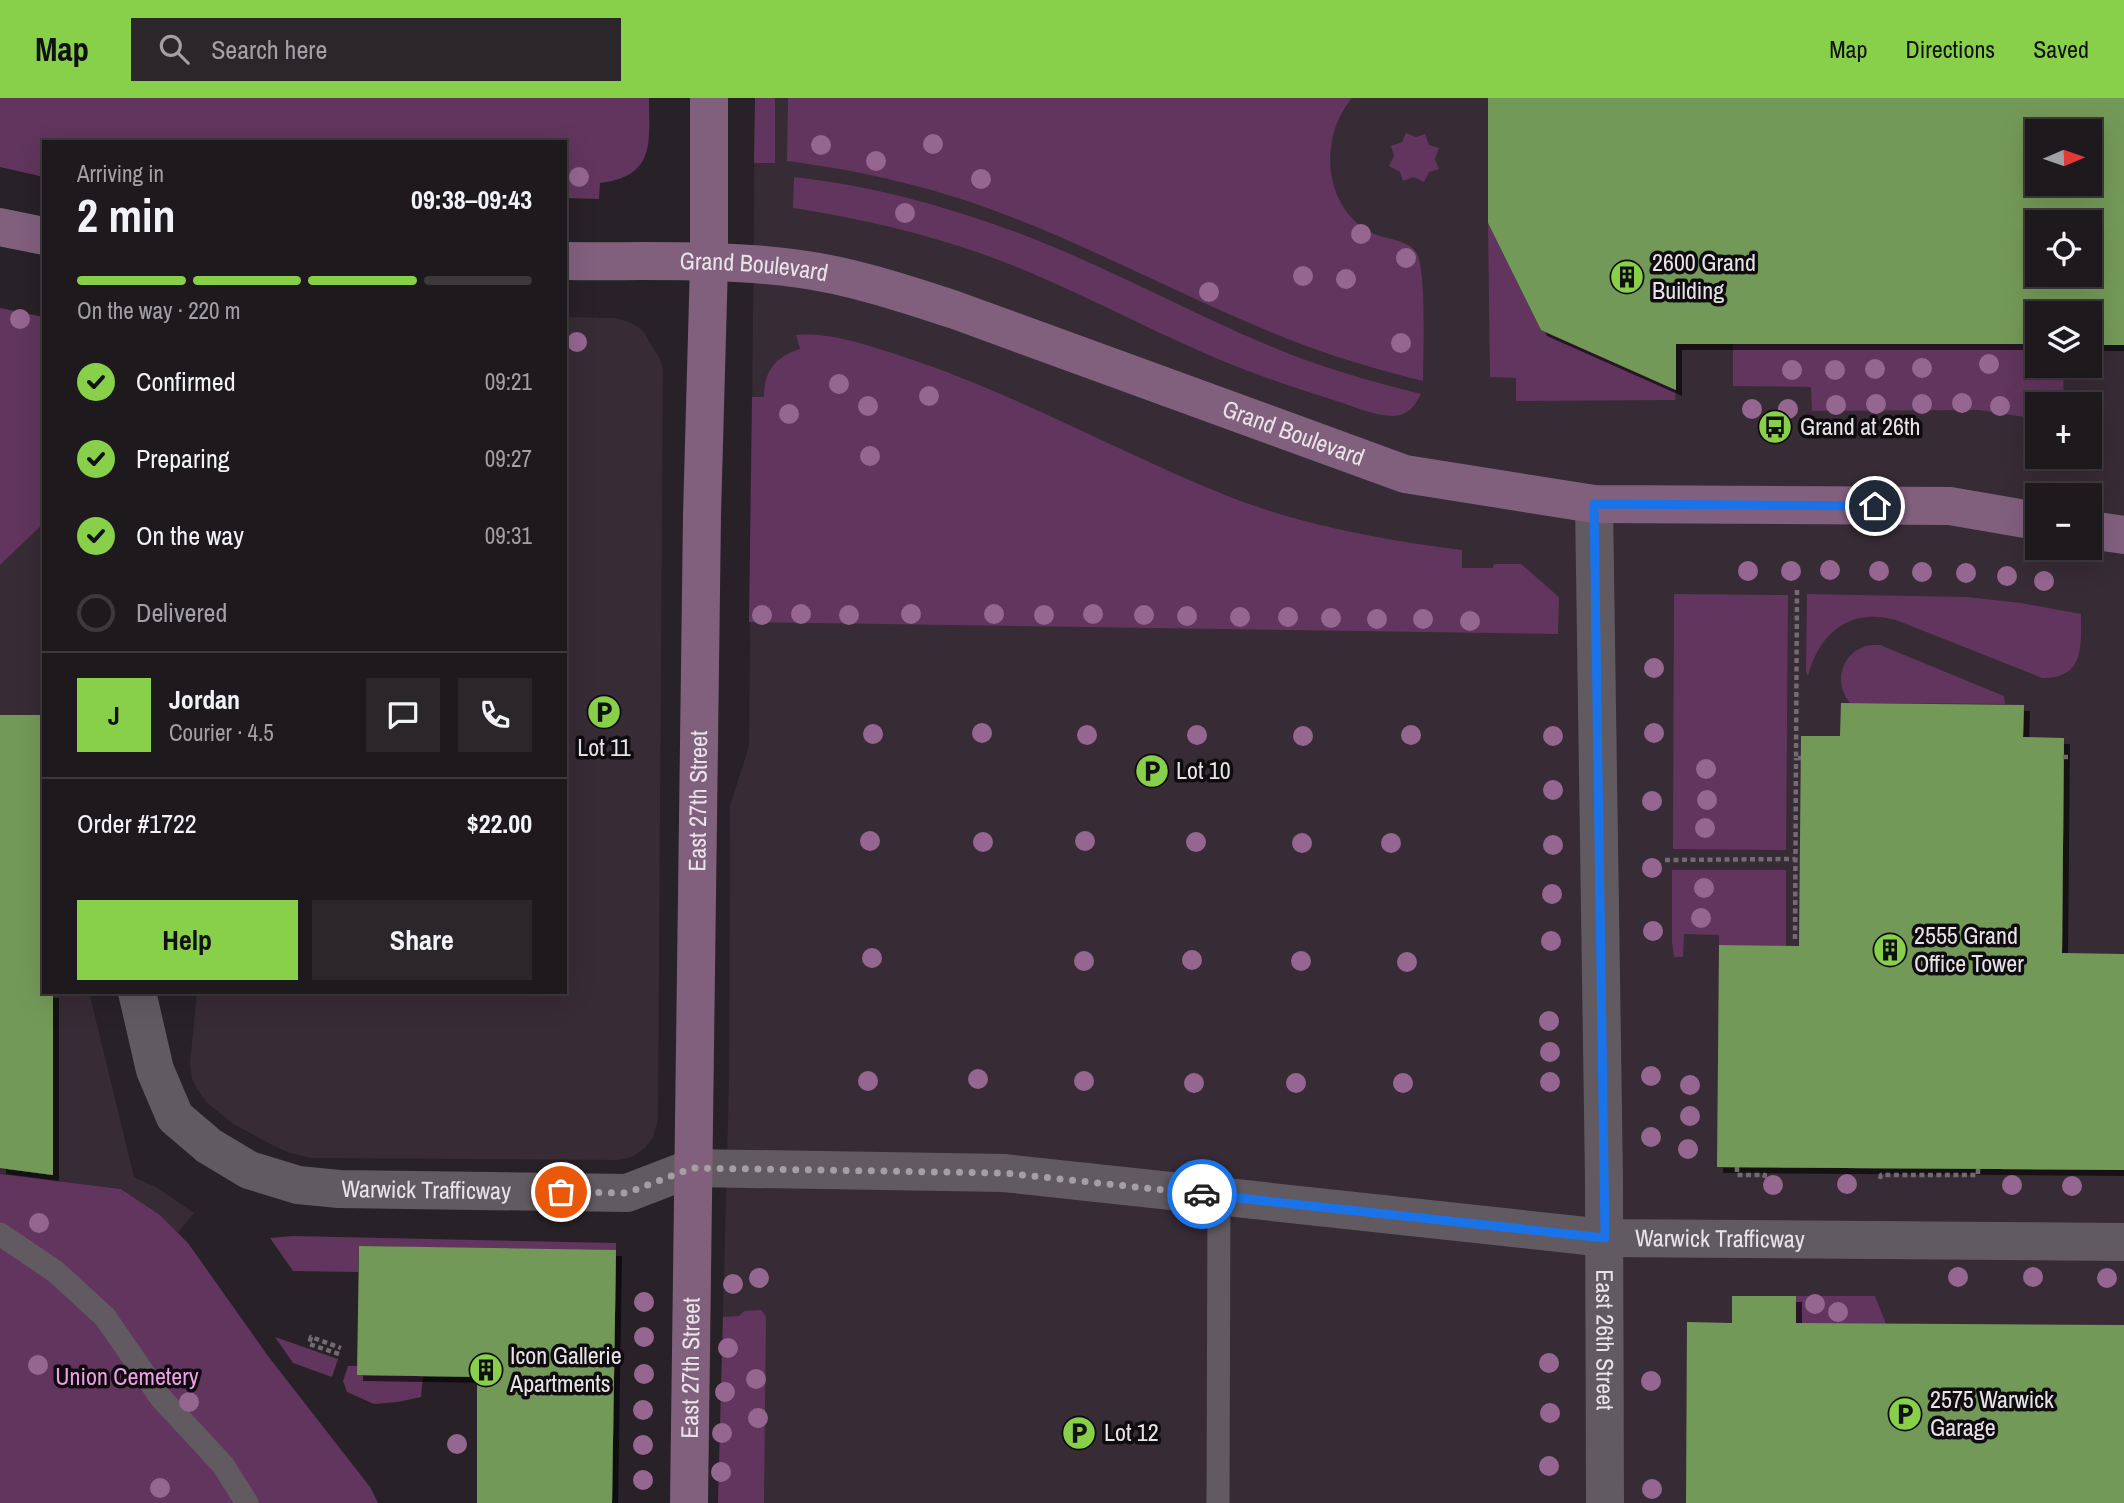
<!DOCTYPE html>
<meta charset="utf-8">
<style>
:root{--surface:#1e191d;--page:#2b262a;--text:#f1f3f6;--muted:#a1a0a4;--line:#3c383b;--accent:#88cf4a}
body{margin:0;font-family:"Archivo Narrow",sans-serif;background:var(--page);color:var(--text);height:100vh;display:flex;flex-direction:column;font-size:26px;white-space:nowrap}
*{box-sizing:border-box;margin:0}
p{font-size:23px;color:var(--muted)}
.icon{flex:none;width:38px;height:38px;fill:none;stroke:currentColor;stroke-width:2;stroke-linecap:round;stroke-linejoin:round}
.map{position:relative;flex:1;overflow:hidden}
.sheet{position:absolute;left:42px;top:42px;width:525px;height:854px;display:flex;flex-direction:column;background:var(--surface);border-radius:0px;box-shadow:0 7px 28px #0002,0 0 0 2px var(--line)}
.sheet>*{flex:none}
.needle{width:46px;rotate:88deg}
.tools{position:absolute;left:2025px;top:21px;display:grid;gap:14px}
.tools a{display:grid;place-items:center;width:77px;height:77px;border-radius:0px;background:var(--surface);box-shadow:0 7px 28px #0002,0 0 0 2px var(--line);font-size:35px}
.pin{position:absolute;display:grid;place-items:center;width:60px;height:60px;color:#fff;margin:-30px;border:4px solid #fff;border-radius:50%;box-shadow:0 2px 7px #0007}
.courier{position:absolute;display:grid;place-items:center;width:70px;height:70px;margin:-35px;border:5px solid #1a73e8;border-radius:50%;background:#fff;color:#222;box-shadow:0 2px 9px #0007}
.summary em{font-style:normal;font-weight:800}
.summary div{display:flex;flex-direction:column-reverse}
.summary{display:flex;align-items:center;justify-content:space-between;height:119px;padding:0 35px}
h1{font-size:46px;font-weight:800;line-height:52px}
.bar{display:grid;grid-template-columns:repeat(4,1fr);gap:10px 7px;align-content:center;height:84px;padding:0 35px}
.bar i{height:9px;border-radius:5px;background:var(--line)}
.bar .active{background:var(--accent)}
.bar p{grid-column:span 4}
.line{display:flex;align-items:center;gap:18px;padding:0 35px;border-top:2px solid var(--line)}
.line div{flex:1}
.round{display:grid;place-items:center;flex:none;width:74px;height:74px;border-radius:0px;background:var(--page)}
ol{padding:0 35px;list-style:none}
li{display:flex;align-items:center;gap:21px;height:77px}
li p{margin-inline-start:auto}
li .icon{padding:7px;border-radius:50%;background:var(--accent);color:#111;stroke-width:4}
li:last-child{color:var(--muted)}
li i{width:38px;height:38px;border:4px solid var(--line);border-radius:50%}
.button{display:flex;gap:14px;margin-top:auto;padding:14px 35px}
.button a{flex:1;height:80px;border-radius:0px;background:var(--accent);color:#111;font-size:28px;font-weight:800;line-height:80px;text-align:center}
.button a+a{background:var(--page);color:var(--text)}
header{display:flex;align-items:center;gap:42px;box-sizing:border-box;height:98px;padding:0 35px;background:var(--accent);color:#111}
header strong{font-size:33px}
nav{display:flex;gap:38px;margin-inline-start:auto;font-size:24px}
.search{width:490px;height:63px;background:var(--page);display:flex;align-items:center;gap:18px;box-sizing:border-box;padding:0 24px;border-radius:0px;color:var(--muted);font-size:26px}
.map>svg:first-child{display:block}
.built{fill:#372b35;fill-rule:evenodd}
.green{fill:#61355d}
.building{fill:#739958;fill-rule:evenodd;filter:url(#shadow)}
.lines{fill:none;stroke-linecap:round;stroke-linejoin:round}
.path{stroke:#726b71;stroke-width:4.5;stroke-dasharray:5 3.5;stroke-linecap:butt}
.lane{stroke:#625a61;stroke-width:23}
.street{stroke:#625a61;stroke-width:38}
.secondary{stroke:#81607e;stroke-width:38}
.tree{fill:#956690}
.done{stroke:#a59fa4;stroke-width:7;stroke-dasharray:0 12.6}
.route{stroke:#1a73e8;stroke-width:9}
.labels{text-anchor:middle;stroke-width:7;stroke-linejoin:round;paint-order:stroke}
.poi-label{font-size:24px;fill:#e8e3e7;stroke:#0f0c0f;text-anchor:start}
.street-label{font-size:24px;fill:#e8e3e7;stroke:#0f0c0f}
.park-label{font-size:24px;fill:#ee9fe6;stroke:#0f0c0f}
</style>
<header>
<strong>Map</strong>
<div class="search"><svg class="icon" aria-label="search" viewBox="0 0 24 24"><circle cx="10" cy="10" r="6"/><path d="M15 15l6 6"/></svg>Search here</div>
<nav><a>Map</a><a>Directions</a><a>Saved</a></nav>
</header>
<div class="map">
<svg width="2124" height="1405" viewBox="0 0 2124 1405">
<defs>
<filter id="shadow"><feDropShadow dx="6" dy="6" stdDeviation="0" flood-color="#0009"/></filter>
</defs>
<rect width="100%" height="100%" fill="#282127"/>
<g class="built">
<path d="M 755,0 L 2124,0 L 2124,1405 L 718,1405 L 729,985 L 730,708 L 749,648 ZM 2037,33 L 2090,33 L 2090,86 L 2037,86 ZM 2037,124 L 2090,124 L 2090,177 L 2037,177 ZM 2037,215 L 2090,215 L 2090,268 L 2037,268 ZM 2037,306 L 2090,306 L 2090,359 L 2037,359 ZM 2037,397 L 2090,397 L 2090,450 L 2037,450 Z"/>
<polygon points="565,219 614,220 630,224 643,233 660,261 663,271 658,1022 653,1040 645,1050 632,1059 617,1062 311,1060 290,1055 272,1047 232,1025 206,1004 197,991 192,981 190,965 197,894 565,894"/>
<polygon points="44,425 44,894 89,894 134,1079 156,1089 194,1115 178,1135 160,1117 121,1091 0,1076 0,467"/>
</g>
<g class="green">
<path d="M 0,0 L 649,0 C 649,45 656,78 600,85 L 599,101 L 565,100 L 565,44 L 44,44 L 44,79 L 0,69 Z"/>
<polygon points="755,0 775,0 775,65 754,65"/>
<path d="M 788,0 L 1352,0 C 1318,40 1323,110 1372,135 C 1385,141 1408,142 1416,154 C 1427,170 1423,259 1423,283 C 1383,273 1344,262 1306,248 C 1206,210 1113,159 1014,120 C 941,91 865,73 787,63 Z"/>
<polygon points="1406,35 1416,39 1425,36 1429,47 1439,50 1435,61 1439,71 1429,74 1424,84 1414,79 1403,83 1400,74 1389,68 1394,58 1391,48 1402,44"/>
<path d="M 794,79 C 875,88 953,110 1029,139 C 1111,171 1189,214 1270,248 C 1319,269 1370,283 1421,296 C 1416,307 1407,318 1394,318 C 1372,318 1348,306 1327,300 C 1285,287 1242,272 1202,254 C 1147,230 1094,202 1038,178 C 961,144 877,123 793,110 Z"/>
<polygon points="1488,125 1541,232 1676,292 1675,302 1516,303 1516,280 1490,279"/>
<polygon points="0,210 44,219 44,425 0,467"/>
<path d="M 796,237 C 832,234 870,248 904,259 C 1017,296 1120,355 1230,399 C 1305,428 1383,442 1462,452 L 1462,470 L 1493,470 L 1494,466 L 1521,466 L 1559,499 L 1558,536 L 749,524 L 752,299 L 764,299 C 764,273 775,259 800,251 Z"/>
<polygon points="1733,246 2037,246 2037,268 2063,268 2064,306 2037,306 2037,321 1979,312 1812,313 1811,289 1733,288"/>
<polygon points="1674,496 1788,497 1786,752 1673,751"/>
<path d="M 1807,496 L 1967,499 L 2021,505 L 2081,516 C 2081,547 2085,581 2042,580 L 1896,522 C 1850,509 1819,535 1808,578 L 1806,574 Z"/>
<path d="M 1871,547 L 1880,547 L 2004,598 L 2005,606 L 1850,605 C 1832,583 1842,552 1871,547 Z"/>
<polygon points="1672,772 1786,772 1786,848 1719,847 1719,837 1684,836 1683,859 1674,859 1672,845"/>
<polygon points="0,1076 121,1091 160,1117 188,1145 268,1258 370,1389 378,1405 0,1405"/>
<polygon points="293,1138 616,1145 616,1153 359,1148 358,1174 293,1173 270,1140"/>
<polygon points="1796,1198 1875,1198 1886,1226 1796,1225"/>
<polygon points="761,1212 766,1218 764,1405 718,1405 723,1219 739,1218 744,1213"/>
<polygon points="275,1239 338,1261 332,1279 293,1265"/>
<polygon points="348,1268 357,1268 357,1277 423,1278 421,1299 398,1304 374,1306 347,1294 343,1283"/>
</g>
<g class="building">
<path d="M 1488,0 L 2124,0 L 2124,247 L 2090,247 L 2090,215 L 2037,215 L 2037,246 L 1676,246 L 1676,292 L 1541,232 L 1488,125 ZM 2037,33 L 2090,33 L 2090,86 L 2037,86 ZM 2037,124 L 2090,124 L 2090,177 L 2037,177 Z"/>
<polygon points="1841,605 2024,607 2023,639 2064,640 2062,855 2124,856 2124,1072 1717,1069 1719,847 1799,848 1801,638 1840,638"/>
<polygon points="0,617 44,617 44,894 53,894 53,1077 0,1070"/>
<polygon points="359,1148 616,1152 612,1405 477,1405 477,1279 357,1277"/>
<polygon points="1732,1198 1796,1198 1796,1225 2124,1227 2124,1405 1686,1405 1687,1224 1732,1225"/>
</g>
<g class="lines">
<g class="path">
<polyline points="1797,492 1796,660 1801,660"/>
<polyline points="2063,659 2070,659"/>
<polyline points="1665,762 1795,761"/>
<polyline points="1795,841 1796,660"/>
<polyline points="1737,1069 1737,1077 1765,1077 1764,1080"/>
<polyline points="1880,1081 1881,1077 1978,1077 1978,1071"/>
<polyline points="339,1256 309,1246 311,1239 341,1250"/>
</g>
<g class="lane">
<polyline points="0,1136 56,1174 105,1219 161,1300 223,1367 247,1405"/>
<polyline points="1218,1405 1219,1098"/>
</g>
<g class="street">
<path id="s1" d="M 1594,406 L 1604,1082 L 1605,1405"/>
<path id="s2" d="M 137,894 L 155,972 L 175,1019 L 209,1048 L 249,1072 L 298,1087 L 339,1091 L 627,1095 L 692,1070 L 1004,1075 L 1605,1140 L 2124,1144"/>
</g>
<g class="secondary">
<polyline points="0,129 44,138"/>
<path id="s3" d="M 565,163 C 643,164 723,160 800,171 C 852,178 906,196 955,212 L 1405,376 L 1594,406 L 1950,408 L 2037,423"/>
<polyline points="2090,432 2124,437"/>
<path id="s4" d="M 689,1405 L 702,417 L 709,165 L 709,0"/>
</g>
</g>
<g class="tree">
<circle cx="933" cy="46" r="10"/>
<circle cx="821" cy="47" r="10"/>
<circle cx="876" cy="63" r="10"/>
<circle cx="579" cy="79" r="10"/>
<circle cx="981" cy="81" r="10"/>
<circle cx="905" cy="115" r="10"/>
<circle cx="1361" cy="136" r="10"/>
<circle cx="1406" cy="160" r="10"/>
<circle cx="1303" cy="178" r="10"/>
<circle cx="1346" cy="181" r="10"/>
<circle cx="1209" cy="194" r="10"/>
<circle cx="20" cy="221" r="10"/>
<circle cx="577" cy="244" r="10"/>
<circle cx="1401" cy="245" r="10"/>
<circle cx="1989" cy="266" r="10"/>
<circle cx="1922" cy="270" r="10"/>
<circle cx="1875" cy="271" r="10"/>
<circle cx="1792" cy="272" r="10"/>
<circle cx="1835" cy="272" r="10"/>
<circle cx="839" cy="286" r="10"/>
<circle cx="929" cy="298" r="10"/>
<circle cx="1962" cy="305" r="10"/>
<circle cx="1876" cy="306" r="10"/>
<circle cx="1922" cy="306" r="10"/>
<circle cx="1836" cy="307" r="10"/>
<circle cx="868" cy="308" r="10"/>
<circle cx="2000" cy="308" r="10"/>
<circle cx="1752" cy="311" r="10"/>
<circle cx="1788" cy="311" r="10"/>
<circle cx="789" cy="316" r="10"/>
<circle cx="870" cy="358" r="10"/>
<circle cx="1830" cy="472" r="10"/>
<circle cx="1748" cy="473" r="10"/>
<circle cx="1791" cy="473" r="10"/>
<circle cx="1879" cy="473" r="10"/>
<circle cx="1922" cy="474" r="10"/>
<circle cx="1966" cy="475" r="10"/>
<circle cx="2007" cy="478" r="10"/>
<circle cx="2044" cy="483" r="10"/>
<circle cx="801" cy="516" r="10"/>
<circle cx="911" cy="516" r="10"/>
<circle cx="994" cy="516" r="10"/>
<circle cx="1093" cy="516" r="10"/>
<circle cx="762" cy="517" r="10"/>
<circle cx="849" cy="517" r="10"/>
<circle cx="1044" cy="517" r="10"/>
<circle cx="1144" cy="517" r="10"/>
<circle cx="1187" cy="518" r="10"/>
<circle cx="1240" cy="519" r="10"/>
<circle cx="1288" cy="519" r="10"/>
<circle cx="1331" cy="520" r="10"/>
<circle cx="1377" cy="521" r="10"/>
<circle cx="1423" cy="521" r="10"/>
<circle cx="1470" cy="523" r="10"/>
<circle cx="1654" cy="570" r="10"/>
<circle cx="982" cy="635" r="10"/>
<circle cx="1654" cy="635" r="10"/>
<circle cx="873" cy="636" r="10"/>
<circle cx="1087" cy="637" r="10"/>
<circle cx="1197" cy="637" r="10"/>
<circle cx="1411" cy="637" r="10"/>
<circle cx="1303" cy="638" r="10"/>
<circle cx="1553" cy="638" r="10"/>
<circle cx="1706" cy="671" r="10"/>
<circle cx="1553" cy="692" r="10"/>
<circle cx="1707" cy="702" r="10"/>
<circle cx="1652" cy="703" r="10"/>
<circle cx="1705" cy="730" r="10"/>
<circle cx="870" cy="743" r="10"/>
<circle cx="1085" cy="743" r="10"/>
<circle cx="983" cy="744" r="10"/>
<circle cx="1196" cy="744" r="10"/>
<circle cx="1302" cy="745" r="10"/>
<circle cx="1391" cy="745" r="10"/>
<circle cx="1553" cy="747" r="10"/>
<circle cx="1652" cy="770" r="10"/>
<circle cx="1704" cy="790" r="10"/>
<circle cx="1552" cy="796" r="10"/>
<circle cx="1701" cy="820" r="10"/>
<circle cx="1653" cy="833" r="10"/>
<circle cx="1551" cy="843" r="10"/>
<circle cx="872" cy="860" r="10"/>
<circle cx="1192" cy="862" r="10"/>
<circle cx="1084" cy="863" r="10"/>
<circle cx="1301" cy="863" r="10"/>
<circle cx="1407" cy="864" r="10"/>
<circle cx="1549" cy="923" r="10"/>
<circle cx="1550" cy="954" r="10"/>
<circle cx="1651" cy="978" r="10"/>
<circle cx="978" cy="981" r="10"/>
<circle cx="868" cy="983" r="10"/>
<circle cx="1084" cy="983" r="10"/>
<circle cx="1550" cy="984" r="10"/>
<circle cx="1194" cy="985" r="10"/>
<circle cx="1296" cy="985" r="10"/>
<circle cx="1403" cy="985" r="10"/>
<circle cx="1690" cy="987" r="10"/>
<circle cx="1690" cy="1018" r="10"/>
<circle cx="1651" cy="1039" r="10"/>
<circle cx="1688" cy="1051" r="10"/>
<circle cx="1847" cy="1086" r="10"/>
<circle cx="1773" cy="1087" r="10"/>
<circle cx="2012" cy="1087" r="10"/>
<circle cx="2072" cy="1088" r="10"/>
<circle cx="39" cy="1125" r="10"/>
<circle cx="1958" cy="1179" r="10"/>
<circle cx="2033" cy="1179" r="10"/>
<circle cx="759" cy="1180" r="10"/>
<circle cx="2107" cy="1180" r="10"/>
<circle cx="733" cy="1186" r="10"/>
<circle cx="644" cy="1204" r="10"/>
<circle cx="1815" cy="1206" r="10"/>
<circle cx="1838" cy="1214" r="10"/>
<circle cx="644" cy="1239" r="10"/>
<circle cx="728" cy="1250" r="10"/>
<circle cx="1549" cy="1265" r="10"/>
<circle cx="38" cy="1267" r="10"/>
<circle cx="644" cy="1276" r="10"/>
<circle cx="756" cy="1281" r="10"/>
<circle cx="1651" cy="1283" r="10"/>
<circle cx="725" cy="1294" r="10"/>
<circle cx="189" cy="1304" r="10"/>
<circle cx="643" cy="1312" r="10"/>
<circle cx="1550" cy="1315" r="10"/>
<circle cx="758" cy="1320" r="10"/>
<circle cx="722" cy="1335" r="10"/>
<circle cx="457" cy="1346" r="10"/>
<circle cx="643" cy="1347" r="10"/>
<circle cx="1549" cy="1368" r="10"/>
<circle cx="721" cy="1374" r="10"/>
<circle cx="643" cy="1382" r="10"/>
<circle cx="160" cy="1390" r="10"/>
<circle cx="1652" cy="1391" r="10"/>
</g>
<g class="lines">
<polyline class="done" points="561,1094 627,1095 692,1070 1004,1075 1202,1096"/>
<polyline class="route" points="1202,1096 1605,1140 1594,406 1875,408"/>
</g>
<defs>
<g id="building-disc" transform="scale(1.75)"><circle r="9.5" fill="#88cf4a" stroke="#0f0c0f"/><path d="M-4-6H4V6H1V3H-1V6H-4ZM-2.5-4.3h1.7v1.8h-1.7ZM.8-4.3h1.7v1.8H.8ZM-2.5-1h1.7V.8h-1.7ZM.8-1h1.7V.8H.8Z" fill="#111"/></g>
<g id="bus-disc" transform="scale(1.75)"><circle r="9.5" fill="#88cf4a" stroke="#0f0c0f"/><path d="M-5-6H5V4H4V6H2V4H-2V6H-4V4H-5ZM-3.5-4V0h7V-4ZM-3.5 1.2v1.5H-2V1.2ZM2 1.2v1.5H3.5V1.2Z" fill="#111"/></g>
<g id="parking-disc" transform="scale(1.75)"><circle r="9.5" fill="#88cf4a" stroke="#0f0c0f"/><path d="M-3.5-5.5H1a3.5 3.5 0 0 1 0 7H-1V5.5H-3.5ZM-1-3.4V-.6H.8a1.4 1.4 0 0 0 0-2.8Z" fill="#111"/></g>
</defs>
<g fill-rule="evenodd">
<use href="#building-disc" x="1627" y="179"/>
<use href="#bus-disc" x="1775" y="329"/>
<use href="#parking-disc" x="604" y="614"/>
<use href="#parking-disc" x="1152" y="673"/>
<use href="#building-disc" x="1890" y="852"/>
<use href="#building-disc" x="486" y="1272"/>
<use href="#parking-disc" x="1905" y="1316"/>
<use href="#parking-disc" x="1079" y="1335"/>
</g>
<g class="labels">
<g class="poi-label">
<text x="1652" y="173">2600 Grand<tspan x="1652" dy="28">Building</tspan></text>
<text x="1800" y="337">Grand at 26th</text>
<text x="604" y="658" text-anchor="middle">Lot 11</text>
<text x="1176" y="681">Lot 10</text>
<text x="1914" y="846">2555 Grand<tspan x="1914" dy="28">Office Tower</tspan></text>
<text x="510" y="1266">Icon Gallerie<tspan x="510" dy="28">Apartments</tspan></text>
<text x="1930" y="1310">2575 Warwick<tspan x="1930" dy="28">Garage</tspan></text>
<text x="1104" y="1343">Lot 12</text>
</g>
<g class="street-label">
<text dy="8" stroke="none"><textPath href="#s3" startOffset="189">Grand Boulevard</textPath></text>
<text dy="8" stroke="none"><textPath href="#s3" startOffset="756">Grand Boulevard</textPath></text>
<text dy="8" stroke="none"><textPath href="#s4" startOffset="702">East 27th Street</textPath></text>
<text dy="8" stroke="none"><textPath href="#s2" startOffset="402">Warwick Trafficway</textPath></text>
<text dy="8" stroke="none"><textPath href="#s2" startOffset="1704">Warwick Trafficway</textPath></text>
<text dy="8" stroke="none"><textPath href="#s1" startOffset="836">East 26th Street</textPath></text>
<text dy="8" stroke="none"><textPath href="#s4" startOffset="135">East 27th Street</textPath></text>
</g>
<g class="park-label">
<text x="127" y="1287">Union Cemetery</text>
</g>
</g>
</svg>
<div class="tools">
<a><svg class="needle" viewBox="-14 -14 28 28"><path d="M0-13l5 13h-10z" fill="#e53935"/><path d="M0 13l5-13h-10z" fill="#a1a0a4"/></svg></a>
<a><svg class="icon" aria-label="locate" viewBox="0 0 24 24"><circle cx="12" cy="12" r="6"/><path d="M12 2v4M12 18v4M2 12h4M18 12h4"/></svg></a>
<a><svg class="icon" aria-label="layers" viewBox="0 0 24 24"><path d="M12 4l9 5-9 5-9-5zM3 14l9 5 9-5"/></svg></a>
<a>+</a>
<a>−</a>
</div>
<div class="pin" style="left:561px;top:1094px;background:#ea580c"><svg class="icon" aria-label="bag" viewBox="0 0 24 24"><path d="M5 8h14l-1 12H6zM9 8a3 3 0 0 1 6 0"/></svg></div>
<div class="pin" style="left:1875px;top:408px;background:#1f2937"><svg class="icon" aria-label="home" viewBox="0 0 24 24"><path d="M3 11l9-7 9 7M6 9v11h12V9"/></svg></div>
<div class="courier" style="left:1202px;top:1096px"><svg class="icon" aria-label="car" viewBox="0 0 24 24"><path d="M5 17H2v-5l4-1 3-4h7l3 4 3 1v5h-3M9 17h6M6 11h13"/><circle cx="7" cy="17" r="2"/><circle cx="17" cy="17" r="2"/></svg></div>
<section class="sheet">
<div class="summary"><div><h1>2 min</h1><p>Arriving in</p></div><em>09:38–09:43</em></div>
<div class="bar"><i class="active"></i><i class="active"></i><i class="active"></i><i></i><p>On the way · 220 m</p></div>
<ol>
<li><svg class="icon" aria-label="check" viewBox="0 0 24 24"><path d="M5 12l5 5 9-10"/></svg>Confirmed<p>09:21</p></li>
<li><svg class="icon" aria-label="check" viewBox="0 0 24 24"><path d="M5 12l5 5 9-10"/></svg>Preparing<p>09:27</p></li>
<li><svg class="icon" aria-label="check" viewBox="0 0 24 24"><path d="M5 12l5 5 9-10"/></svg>On the way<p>09:31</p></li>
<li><i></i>Delivered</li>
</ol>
<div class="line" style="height:126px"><b class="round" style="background:var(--accent);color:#111">J</b><div><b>Jordan</b><p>Courier · 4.5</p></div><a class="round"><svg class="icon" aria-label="chat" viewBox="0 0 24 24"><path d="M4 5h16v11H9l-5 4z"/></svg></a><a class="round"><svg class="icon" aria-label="phone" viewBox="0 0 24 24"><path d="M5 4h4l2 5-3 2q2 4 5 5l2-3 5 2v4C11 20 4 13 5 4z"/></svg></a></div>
<div class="line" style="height:91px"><div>Order #1722</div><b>$22.00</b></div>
<div class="button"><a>Help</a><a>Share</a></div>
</section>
</div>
